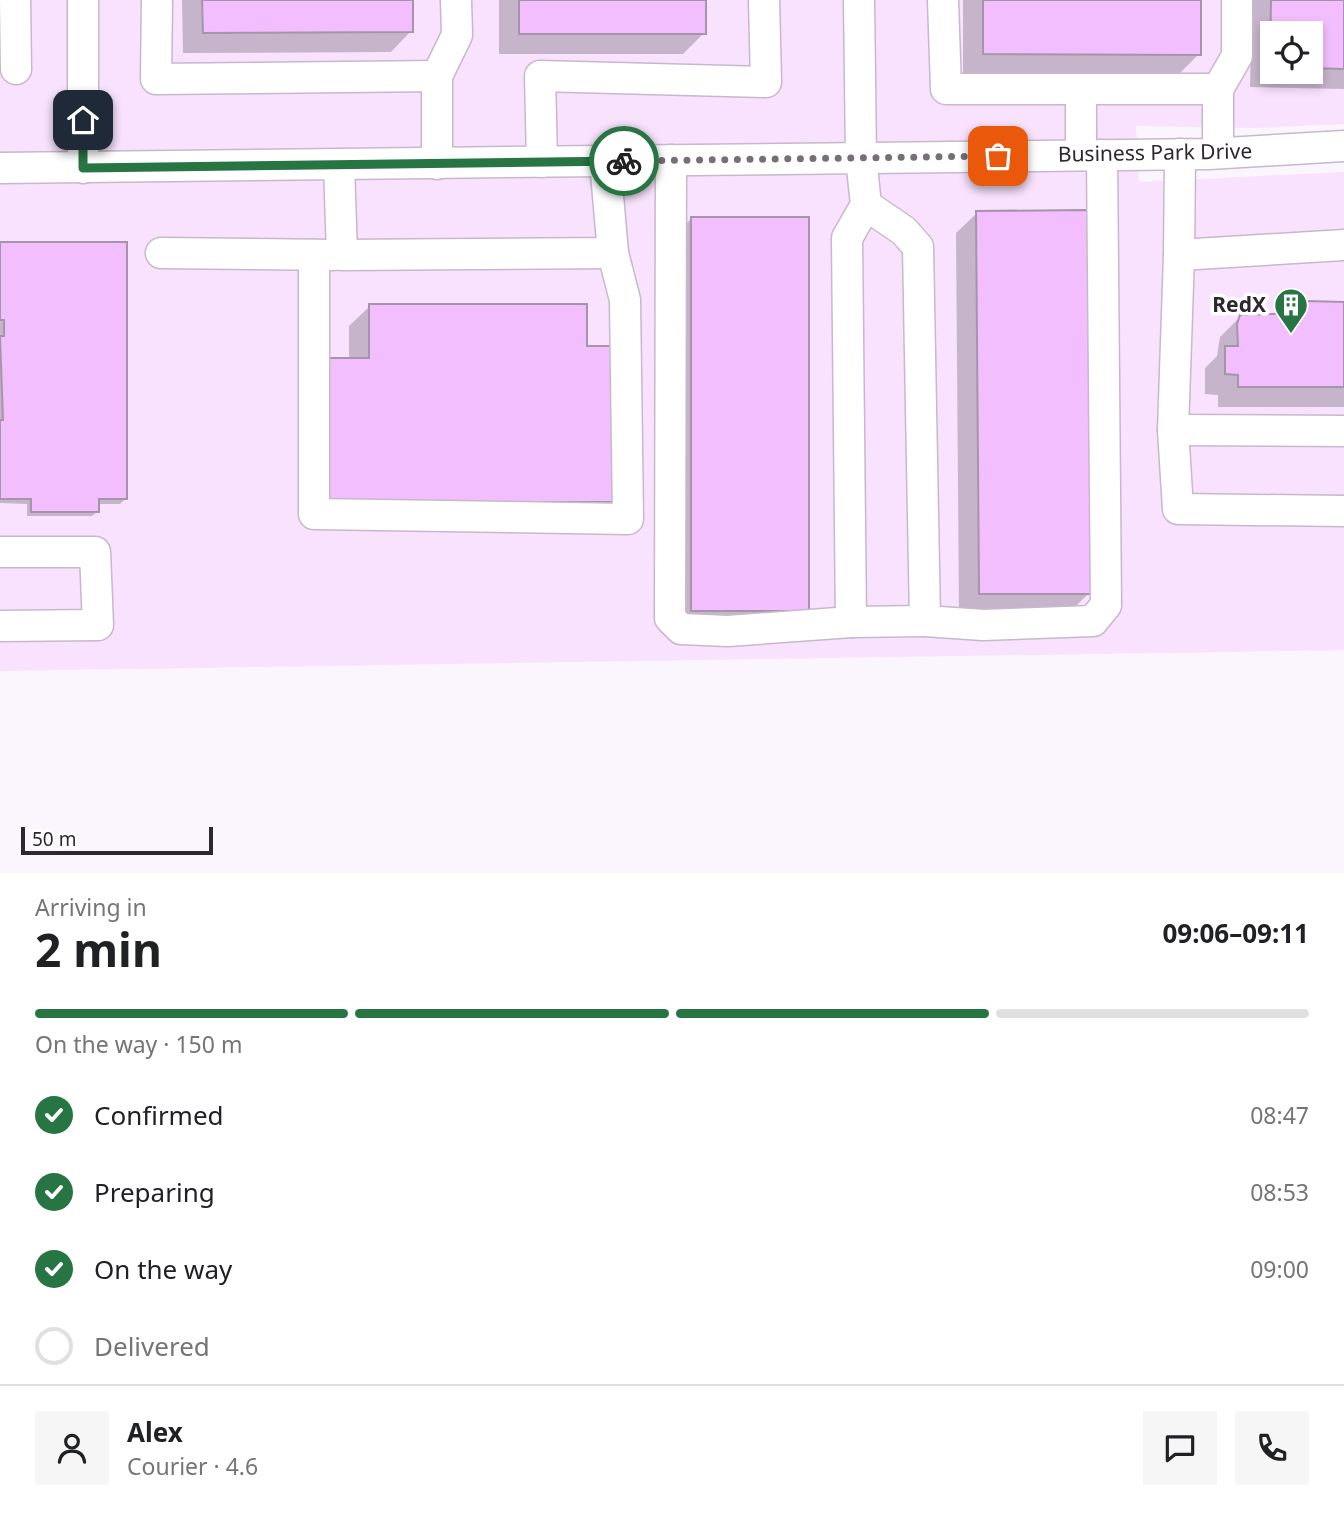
<!DOCTYPE html>
<meta charset="utf-8">
<style>
:root{--surface:#fff;--page:#f6f6f6;--text:#202124;--muted:#757577;--line:#e0e0e0;--accent:#287544}
body{margin:0;font-family:"Noto Sans",sans-serif;background:var(--page);color:var(--text);height:100vh;display:flex;flex-direction:column;font-size:26px;white-space:nowrap}
*{box-sizing:border-box;margin:0}
p{font-size:23px;color:var(--muted)}
.icon{flex:none;width:38px;height:38px;fill:none;stroke:currentColor;stroke-width:2;stroke-linecap:round;stroke-linejoin:round}
.map{position:relative;height:873px;overflow:hidden}
.details{display:flex;flex-direction:column;background:var(--surface);flex:1}
.details>*{flex:none}
.tools{position:absolute;left:1260px;top:21px;display:grid;gap:14px}
.tools a{display:grid;place-items:center;width:63px;height:63px;border-radius:0px;background:var(--surface);box-shadow:0 4px 10px #0003;font-size:35px}
.scale{position:absolute;left:21px;bottom:18px;width:192px;box-sizing:border-box;padding-left:7px;border:4px solid #2d272f;border-top:0;font-size:19px;line-height:24px;white-space:nowrap;color:#2d272f;-webkit-text-stroke:5px #fff;paint-order:stroke}
.pin{position:absolute;display:grid;place-items:center;width:60px;height:60px;color:#fff;margin:-30px;border-radius:14px;box-shadow:0 4px 10px #0006}
.courier{position:absolute;display:grid;place-items:center;width:70px;height:70px;margin:-35px;border:5px solid #287544;border-radius:50%;background:#fff;color:#222;box-shadow:0 2px 9px #0007}
.summary em{font-style:normal;font-weight:700}
.summary div{display:flex;flex-direction:column-reverse}
.summary{display:flex;align-items:center;justify-content:space-between;height:119px;padding:0 35px}
h1{font-size:46px;font-weight:700;line-height:52px}
.bar{display:grid;grid-template-columns:repeat(4,1fr);gap:10px 7px;align-content:center;height:84px;padding:0 35px}
.bar i{height:9px;border-radius:5px;background:var(--line)}
.bar .selected{background:var(--accent)}
.bar p{grid-column:span 4}
.line{display:flex;align-items:center;gap:18px;padding:0 35px;border-top:2px solid var(--line)}
.line div{flex:1}
.round{display:grid;place-items:center;flex:none;width:74px;height:74px;border-radius:0px;background:var(--page)}
ol{padding:0 35px;list-style:none}
li{display:flex;align-items:center;gap:21px;height:77px}
li p{margin-inline-start:auto}
li .icon{padding:7px;border-radius:50%;background:var(--accent);color:#fff;stroke-width:4}
li:last-child{color:var(--muted)}
li i{width:38px;height:38px;border:4px solid var(--line);border-radius:50%}
.map>svg:first-child{display:block}
.built{fill:#f8e2fd;fill-rule:evenodd}
.shadow{fill:#0003;fill-rule:evenodd}
.building{fill:#f3befd;stroke:#a595a8;stroke-width:2}
.lines{fill:none;stroke-linecap:round;stroke-linejoin:round}
.minor-casing{stroke:#c8b8cb;stroke-width:33}
.minor{stroke:#fff;stroke-width:30}
.done{stroke:#756f77;stroke-width:7;stroke-dasharray:0 12.6}
.route{stroke:#287544;stroke-width:9}
.labels{text-anchor:middle;stroke-width:7;stroke-linejoin:round;paint-order:stroke}
.street-label{font-size:21px;fill:#2d272f;stroke:#fff}
.poi-label{font-size:21px;font-weight:bold;fill:#2d272f;stroke:#fff;text-anchor:end}
</style>
<div class="map">
<svg width="1344" height="873" viewBox="0 0 1344 873">
<rect width="100%" height="100%" fill="#fbf5fd"/>
<path class="built" d="M 0,0 L 1344,0 L 1344,124 L 1255,128 L 1136,126 L 1139,182 L 1344,172 L 1344,650 L 0,671 ZM 1272,33 L 1311,33 L 1311,72 L 1272,72 Z"/>
<g class="shadow">
<polygon points="182,0 411,0 411,31 391,52 183,53"/>
<polygon points="499,0 704,0 704,33 683,54 499,54"/>
<polygon points="963,0 1199,0 1199,54 1178,75 963,74"/>
<path d="M 1252,0 L 1344,0 L 1344,89 L 1250,87 ZM 1272,33 L 1311,33 L 1311,72 L 1272,72 Z"/>
<polygon points="977,213 1089,593 1068,614 959,614 956,233"/>
<polygon points="692,218 807,610 671,631 671,239"/>
<polygon points="0,244 125,499 120,504 97,504 97,512 92,516 27,516 27,504 0,503"/>
<polygon points="1307,303 1344,304 1344,407 1218,407 1218,395 1205,394 1205,368 1217,356 1220,337 1241,316 1295,315"/>
<polygon points="370,306 586,347 611,501 590,522 307,522 349,360 349,326"/>
</g>
<g class="building">
<polygon points="202,0 413,0 413,32 203,33"/>
<rect x="519" y="0" width="187" height="34"/>
<polygon points="983,0 1201,0 1201,55 983,54"/>
<polygon points="1271,0 1344,0 1344,69 1311,68 1311,33 1272,33 1270,67"/>
<polygon points="1088,210 1091,594 979,594 976,211"/>
<rect x="691" y="217" width="118" height="394"/>
<polygon points="0,242 127,242 127,499 99,499 99,512 31,512 31,499 0,499 0,420 3,420 0,336 4,336 4,320 0,320"/>
<polygon points="1306,301 1344,302 1344,387 1238,387 1238,375 1225,374 1225,346 1238,346 1237,324 1240,315 1305,313"/>
<polygon points="369,304 587,304 587,346 613,346 613,502 327,502 327,358 369,358"/>
</g>
<g class="lines">
<g class="minor-casing">
<g id="minor">
<polyline points="15,0 16,69"/>
<polyline points="83,0 83,168"/>
<polyline points="157,0 156,79 437,76 437,164"/>
<polyline points="859,0 861,158 866,205 847,238 851,622 925,621 918,247 904,231 866,205"/>
<polyline points="943,0 946,89 1218,89"/>
<polyline points="437,76 457,35 456,0"/>
<polyline points="1081,89 1081,155"/>
<polyline points="1218,153 1218,89 1237,56 1237,0"/>
<polyline points="1180,154 1179,255 1344,245"/>
<polyline points="671,160 670,618 681,629 728,631 851,622"/>
<polyline points="542,162 540,76 766,82 764,0"/>
<polyline points="339,165 342,255 613,253 605,161"/>
<polyline points="0,168 1209,154 1344,146"/>
<polyline points="161,253 334,255"/>
<polyline points="314,255 314,514 628,519 625,300 613,253"/>
<polyline points="1179,255 1173,430 1178,509 1344,511"/>
<polyline points="1173,430 1344,431"/>
<polyline points="0,552 95,552 98,625 0,626"/>
<polyline points="925,621 983,625 1093,621 1106,605 1102,155"/>
</g>
</g>
<use href="#minor" class="minor"/>
</g>
<g class="lines">
<polyline class="done" points="624,161 998,156"/>
<polyline class="route" points="83,120 83,168 624,161"/>
</g>
<defs>
<g id="building-pin" transform="scale(1.75)"><path d="M0 17L-7.5 6A9.5 9.5 0 1 1 7.5 6Z" fill="#287544" stroke="#fff"/><path d="M-4-6H4V6H1V3H-1V6H-4ZM-2.5-4.3h1.7v1.8h-1.7ZM.8-4.3h1.7v1.8H.8ZM-2.5-1h1.7V.8h-1.7ZM.8-1h1.7V.8H.8Z" fill="#fff"/></g>
</defs>
<g fill-rule="evenodd">
<use href="#building-pin" x="1291" y="305"/>
</g>
<g class="labels">
<g class="street-label">
<text transform="translate(1155 153) rotate(-1)" y="7">Business Park Drive</text>
</g>
<g class="poi-label">
<text x="1266" y="312">RedX</text>
</g>
</g>
</svg>
<div class="tools">
<a><svg class="icon" aria-label="locate" viewBox="0 0 24 24"><circle cx="12" cy="12" r="6"/><path d="M12 2v4M12 18v4M2 12h4M18 12h4"/></svg></a>
</div>
<div class="scale">50 m</div>
<div class="pin" style="left:998px;top:156px;background:#ea580c"><svg class="icon" aria-label="bag" viewBox="0 0 24 24"><path d="M5 8h14l-1 12H6zM9 8a3 3 0 0 1 6 0"/></svg></div>
<div class="pin" style="left:83px;top:120px;background:#1f2937"><svg class="icon" aria-label="home" viewBox="0 0 24 24"><path d="M3 11l9-7 9 7M6 9v11h12V9"/></svg></div>
<div class="courier" style="left:624px;top:161px"><svg class="icon" aria-label="bike" viewBox="0 0 24 24"><circle cx="6" cy="16" r="4"/><circle cx="18" cy="16" r="4"/><path d="M6 16l4-8h5l3 8M10 8l3 8H6M13 5h3"/></svg></div>
</div>
<section class="details">
<div class="summary"><div><h1>2 min</h1><p>Arriving in</p></div><em>09:06–09:11</em></div>
<div class="bar"><i class="selected"></i><i class="selected"></i><i class="selected"></i><i></i><p>On the way · 150 m</p></div>
<ol>
<li><svg class="icon" aria-label="check" viewBox="0 0 24 24"><path d="M5 12l5 5 9-10"/></svg>Confirmed<p>08:47</p></li>
<li><svg class="icon" aria-label="check" viewBox="0 0 24 24"><path d="M5 12l5 5 9-10"/></svg>Preparing<p>08:53</p></li>
<li><svg class="icon" aria-label="check" viewBox="0 0 24 24"><path d="M5 12l5 5 9-10"/></svg>On the way<p>09:00</p></li>
<li><i></i>Delivered</li>
</ol>
<div class="line" style="height:126px"><a class="round"><svg class="icon" aria-label="person" viewBox="0 0 24 24"><circle cx="12" cy="8" r="4"/><path d="M4 21q1-7 8-7t8 7"/></svg></a><div><b>Alex</b><p>Courier · 4.6</p></div><a class="round"><svg class="icon" aria-label="chat" viewBox="0 0 24 24"><path d="M4 5h16v11H9l-5 4z"/></svg></a><a class="round"><svg class="icon" aria-label="phone" viewBox="0 0 24 24"><path d="M5 4h4l2 5-3 2q2 4 5 5l2-3 5 2v4C11 20 4 13 5 4z"/></svg></a></div>
</section>
